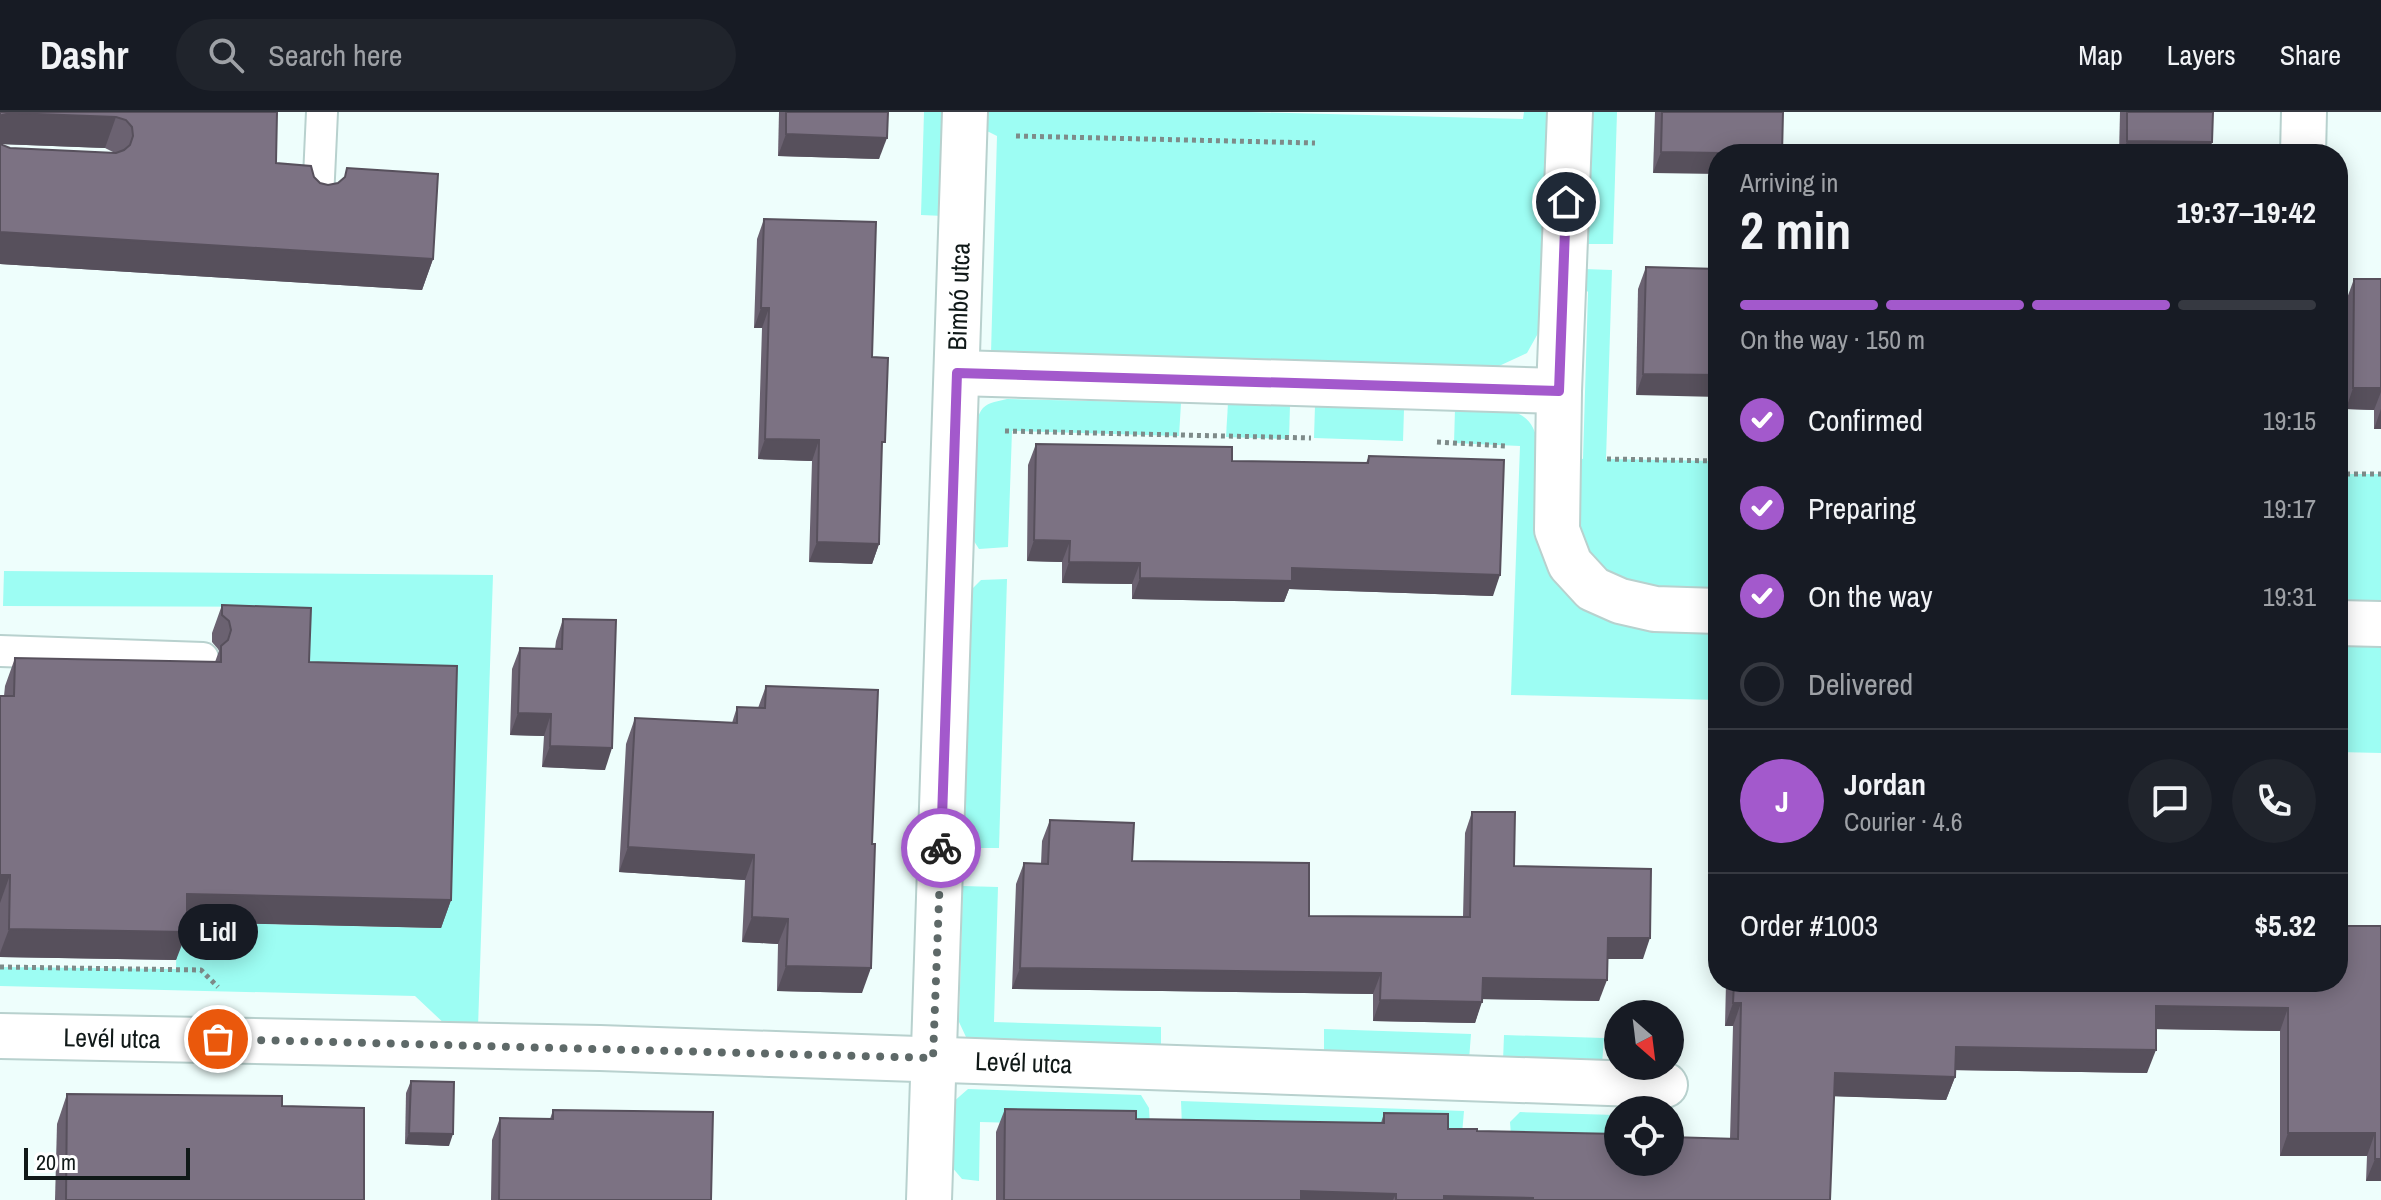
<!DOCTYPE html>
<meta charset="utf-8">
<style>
:root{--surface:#171b24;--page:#20242c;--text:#f1f3f6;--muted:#9ea1a6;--line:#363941;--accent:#a359cc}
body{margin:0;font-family:"Archivo Narrow",sans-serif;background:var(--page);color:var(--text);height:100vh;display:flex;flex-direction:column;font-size:30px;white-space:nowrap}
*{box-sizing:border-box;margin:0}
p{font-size:26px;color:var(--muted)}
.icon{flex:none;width:44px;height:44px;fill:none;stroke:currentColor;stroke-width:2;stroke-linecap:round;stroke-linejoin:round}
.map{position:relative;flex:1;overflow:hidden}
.panel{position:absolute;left:1708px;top:32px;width:640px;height:848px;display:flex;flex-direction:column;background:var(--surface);border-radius:32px;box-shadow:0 4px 20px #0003}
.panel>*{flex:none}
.needle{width:52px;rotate:152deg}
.controls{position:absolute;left:1604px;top:888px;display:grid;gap:16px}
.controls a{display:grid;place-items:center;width:80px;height:80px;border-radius:50%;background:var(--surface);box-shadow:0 4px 20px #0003;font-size:40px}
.scale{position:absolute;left:24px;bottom:20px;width:166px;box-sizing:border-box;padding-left:8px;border:4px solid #101918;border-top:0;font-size:22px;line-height:28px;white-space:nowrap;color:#101918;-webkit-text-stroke:6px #fff;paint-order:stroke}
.pin{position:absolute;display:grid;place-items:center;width:68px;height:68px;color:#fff;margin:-34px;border:4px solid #fff;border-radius:50%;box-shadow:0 2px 8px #0007}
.courier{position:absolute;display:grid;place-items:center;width:80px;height:80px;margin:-40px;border:6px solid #a359cc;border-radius:50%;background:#fff;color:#222;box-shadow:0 2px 10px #0007}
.bubble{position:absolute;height:56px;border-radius:28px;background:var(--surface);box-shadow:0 4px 20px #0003;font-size:26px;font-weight:700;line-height:56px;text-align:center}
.head em{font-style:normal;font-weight:700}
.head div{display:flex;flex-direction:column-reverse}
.head{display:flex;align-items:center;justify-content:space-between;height:136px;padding:0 32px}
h1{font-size:52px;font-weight:700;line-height:60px}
.bar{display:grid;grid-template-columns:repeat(4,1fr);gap:12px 8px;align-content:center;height:96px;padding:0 32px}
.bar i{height:10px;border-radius:6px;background:var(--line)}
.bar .active{background:var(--accent)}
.bar p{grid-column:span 4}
.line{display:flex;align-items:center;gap:20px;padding:0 32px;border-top:2px solid var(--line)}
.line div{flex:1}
.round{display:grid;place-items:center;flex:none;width:84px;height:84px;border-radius:42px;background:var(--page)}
ol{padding:0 32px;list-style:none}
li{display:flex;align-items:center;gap:24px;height:88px}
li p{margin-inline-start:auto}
li .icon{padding:8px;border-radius:50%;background:var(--accent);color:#fff;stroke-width:4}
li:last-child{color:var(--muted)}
li i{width:44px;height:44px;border:4px solid var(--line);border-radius:50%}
header{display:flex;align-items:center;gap:48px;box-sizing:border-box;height:112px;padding:0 40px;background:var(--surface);border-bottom:2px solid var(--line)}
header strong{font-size:38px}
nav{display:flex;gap:44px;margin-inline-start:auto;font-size:28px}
.search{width:560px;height:72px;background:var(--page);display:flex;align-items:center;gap:20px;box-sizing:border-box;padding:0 28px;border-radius:44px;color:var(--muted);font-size:30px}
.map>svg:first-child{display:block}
.green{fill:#9dfdf3}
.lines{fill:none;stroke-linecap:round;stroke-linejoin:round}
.service-casing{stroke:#b8d1ce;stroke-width:34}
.minor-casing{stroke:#b8d1ce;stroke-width:48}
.path{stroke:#7e8b89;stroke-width:5;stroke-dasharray:4 4;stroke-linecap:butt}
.service{stroke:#fff;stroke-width:30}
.minor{stroke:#fff;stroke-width:44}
.wall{fill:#6b6271;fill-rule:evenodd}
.shaded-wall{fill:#57505c}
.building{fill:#7c7283;stroke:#57505c;stroke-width:2}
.done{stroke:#5e6968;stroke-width:8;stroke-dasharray:0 14.4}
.route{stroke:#a359cc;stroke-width:10}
.labels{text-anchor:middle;stroke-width:6;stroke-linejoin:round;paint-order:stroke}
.street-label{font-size:26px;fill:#101918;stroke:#fff}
</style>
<header>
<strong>Dashr</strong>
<div class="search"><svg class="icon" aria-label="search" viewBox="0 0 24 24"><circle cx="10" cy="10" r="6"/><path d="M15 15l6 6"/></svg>Search here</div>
<nav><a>Map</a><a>Layers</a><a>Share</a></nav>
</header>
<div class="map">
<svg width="2381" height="1088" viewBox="0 0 2381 1088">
<rect width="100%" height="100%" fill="#eefefc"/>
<g class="green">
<polygon points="924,0 946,0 944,104 921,103"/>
<polygon points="981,0 1247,0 1523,7 1524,0 1554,0 1541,216 1527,241 1499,254 991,241 997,24 987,19"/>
<polygon points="1587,0 1617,0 1613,132 1584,132"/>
<path d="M 1584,157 L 1612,158 L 1606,347 L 1718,349 L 1718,588 L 1511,583 L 1520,334 L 1454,331 L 1455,297 C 1491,298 1533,287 1538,334 L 1583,347 L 1588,180 L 1584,176 Z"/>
<path d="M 1007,287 L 1181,291 L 1179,324 L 1012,319 L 1008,435 L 979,437 L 970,423 C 971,400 969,309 983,296 C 989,290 999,289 1007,287 Z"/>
<polygon points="1228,291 1290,293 1289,327 1226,325"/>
<polygon points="1315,293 1404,297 1403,329 1314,326"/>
<polygon points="2338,362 2381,362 2381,641 2338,640"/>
<polygon points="4,459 493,463 478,916 448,915 415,884 0,874 0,855 176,857 177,810 440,816 299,578 300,495 3,494"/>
<polygon points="1007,467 999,736 960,736 966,483 981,468"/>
<polygon points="963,774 998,775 994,910 1161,915 1161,941 985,935 966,925 959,910"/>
<polygon points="1324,917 1471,922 1469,948 1324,944"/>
<polygon points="1504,923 1604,926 1602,952 1503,949"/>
<polygon points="968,977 1141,983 1149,996 1150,1014 980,1010 979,1069 962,1067 951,1054 952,991"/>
<polygon points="1181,989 1464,999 1462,1022 1182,1015"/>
<polygon points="1520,1000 1615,1003 1618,1006 1618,1025 1511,1024 1510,1010"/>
</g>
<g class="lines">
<g class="service-casing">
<g id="service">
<polyline points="318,87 322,0"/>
<polyline points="0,539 203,546"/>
</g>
</g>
<g class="minor-casing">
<g id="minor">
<polyline points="1570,0 1559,279 1557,418 1570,452 1593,477 1620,489 1655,497 1718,499"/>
<polyline points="2303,42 2304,0"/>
<polyline points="957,261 1559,279"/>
<polyline points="2338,511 2381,512"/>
<path id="s1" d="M 0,924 L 600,936 L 1665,973"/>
<path id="s2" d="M 929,1088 L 965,0"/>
</g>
</g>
<g class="path">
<polyline points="1016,24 1315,31"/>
<polyline points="1005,319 1311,326"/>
<polyline points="1437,330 1507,334"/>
<polyline points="1607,347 1718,349"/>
<polyline points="2338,362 2381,362"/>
<polyline points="0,855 201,858 218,875"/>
</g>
<use href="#service" class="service"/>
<use href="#minor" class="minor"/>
</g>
<g class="wall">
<path d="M 0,0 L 277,0 L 276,51 L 314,65 L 320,71 L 433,147 L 422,178 L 0,152 ZM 0,32 L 105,36 L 115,41 L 10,36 Z"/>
<polygon points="779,0 888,0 879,47 778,44"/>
<polygon points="1655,0 1783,0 1653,61"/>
<polygon points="2120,0 2213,0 2212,30 2208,42 2119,42"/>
<polygon points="764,107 872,245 882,338 879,432 872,452 809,450 812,349 758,347 762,216 754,216 757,127"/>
<polygon points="1646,155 1718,157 1636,283 1638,177"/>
<polygon points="2354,167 2381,167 2381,317 2374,317 2374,298 2346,297 2346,189"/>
<polygon points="1036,332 1232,349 1366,351 1369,344 1493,484 1289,477 1284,490 1132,487 1132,472 1062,471 1062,450 1027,449 1028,353"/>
<polygon points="222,493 309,550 451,788 441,816 187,810 176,848 0,845 0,584 4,584 5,574 15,546 215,550 219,539 218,537 212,530 212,521"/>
<polygon points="563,507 605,658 542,655 544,624 510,623 512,557 520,536 555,537 556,529"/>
<polygon points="766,574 862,881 777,879 778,832 742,830 745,768 619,760 626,632 635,606 732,611 737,595 758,596"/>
<polygon points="1472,700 1514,754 1643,847 1607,847 1599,889 1482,887 1475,911 1373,909 1373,882 1012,877 1016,772 1024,751 1041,752 1042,729 1050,708 1132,749 1309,804 1463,805 1465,721"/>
<polygon points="2381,814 2381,1069 2366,1069 2367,1044 2280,1044 2280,919 2156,917 2147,961 1955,958 1955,965 1946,988 1834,984 1830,1088 996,1088 996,1020 1005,997 1136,1007 1381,1011 1384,1001 1448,1017 1477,1019 1618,1050 1730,1027 1733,914 1725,914 1726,870 2338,870"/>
<polygon points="411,969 449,1034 405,1032 406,981"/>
<polygon points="67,982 282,994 364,1088 55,1088 57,1012"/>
<polygon points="553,998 711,1088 491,1088 492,1028 500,1006 550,1007"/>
</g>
<g class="shaded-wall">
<polygon points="11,1 116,5 105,36 0,32 0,5 2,3"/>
<polygon points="786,22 887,26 879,47 778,44"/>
<polygon points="2127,29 2212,30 2208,42 2122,42"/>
<polygon points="1661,40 1782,42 1718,42 1718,62 1653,61"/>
<polygon points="0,120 433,147 422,178 0,152"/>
<polygon points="761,196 769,196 762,216 754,216"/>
<polygon points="1643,262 1718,263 1718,285 1636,283"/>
<polygon points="2353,276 2381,276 2381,280 2374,298 2346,297"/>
<polygon points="2381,297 2381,317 2374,317"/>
<polygon points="765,327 819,328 812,349 758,347"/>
<polygon points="1034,428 1070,429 1062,450 1027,449"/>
<polygon points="817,430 879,432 872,452 809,450"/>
<polygon points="1069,450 1140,451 1132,472 1062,471"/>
<polygon points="1292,456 1500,463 1493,484 1289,477 1284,490 1132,487 1140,466"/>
<polygon points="518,601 551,602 544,624 510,623"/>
<polygon points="550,634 612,636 605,658 542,655"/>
<polygon points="628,735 754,743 745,768 619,760"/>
<polygon points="0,763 10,763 0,791"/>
<polygon points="187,782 451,788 441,816 177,810"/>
<polygon points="752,805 788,807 778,832 742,830"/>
<polygon points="9,817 187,820 176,848 0,845 0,841"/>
<polygon points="1608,826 1650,826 1643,847 1600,847"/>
<polygon points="786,854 871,856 862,881 777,879"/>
<polygon points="1020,856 1381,861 1373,882 1012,877"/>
<polygon points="1483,866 1607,868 1599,889 1475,887"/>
<polygon points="1380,888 1482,890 1475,911 1373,909"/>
<polygon points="1733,891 1741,891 1733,914 1725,914"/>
<polygon points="2156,894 2288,896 2280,919 2148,917"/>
<polygon points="1956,935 2156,938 2147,961 1947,958"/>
<polygon points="1835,961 1955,965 1946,988 1826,984"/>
<polygon points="409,1021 453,1022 449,1034 405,1032"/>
<polygon points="2288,1021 2375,1021 2367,1044 2280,1044"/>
<polygon points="2375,1047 2381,1047 2381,1069 2366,1069"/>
<polygon points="1301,1079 1396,1082 1393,1088 1298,1088"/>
<polygon points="1444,1084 1533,1086 1532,1088 1442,1088"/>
</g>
<g class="building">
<polygon points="0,0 277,0 276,51 311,54 314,65 320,71 328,73 338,71 345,65 347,56 438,62 433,147 0,120 0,32 10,36 116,41 124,38 130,33 133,24 132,15 126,8 116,5 11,1 2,3 0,5"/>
<polygon points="786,0 888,0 887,26 786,22"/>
<polygon points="1662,0 1783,0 1782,42 1661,40"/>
<polygon points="2127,0 2213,0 2212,30 2127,29"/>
<polygon points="764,107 876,110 872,245 888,246 885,330 882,330 879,432 817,430 819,328 765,327 769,196 761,196"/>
<polygon points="1646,155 1718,157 1718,263 1643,262"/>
<polygon points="2354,167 2381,167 2381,276 2353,276"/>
<polygon points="1036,332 1232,335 1232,349 1368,351 1369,344 1504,348 1500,463 1292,456 1292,469 1140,466 1140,451 1069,450 1070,429 1034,428"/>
<polygon points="222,493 311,496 309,550 457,554 451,788 187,782 187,820 9,817 10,763 0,763 0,584 14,584 15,546 221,550 221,534 228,528 231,518 229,509 222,503"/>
<polygon points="563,507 616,508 612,636 550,634 551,602 518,601 520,536 562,537"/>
<polygon points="766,574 878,578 872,732 875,732 871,856 786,854 788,807 752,805 754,743 628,735 635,606 737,611 737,595 765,596"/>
<polygon points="1472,700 1515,700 1514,754 1651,757 1650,826 1608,826 1607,868 1483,866 1482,890 1380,888 1381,861 1020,856 1024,751 1048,752 1050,708 1134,711 1132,749 1309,751 1309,804 1470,805"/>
<polygon points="2338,814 2381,814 2381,1047 2375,1047 2375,1021 2288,1021 2288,896 2156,894 2156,938 1956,935 1955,965 1835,961 1830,1088 1533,1088 1533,1086 1444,1084 1444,1088 1396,1088 1396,1082 1301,1079 1301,1088 1004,1088 1005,997 1136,999 1136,1007 1384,1011 1384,1001 1448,1002 1448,1017 1477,1017 1477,1019 1618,1022 1618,1050 1670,1050 1670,1025 1738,1027 1741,891 1733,891 1734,870 2338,870"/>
<polygon points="411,969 454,970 453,1022 409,1021"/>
<polygon points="67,982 282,984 282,994 364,996 364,1088 66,1088"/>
<polygon points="553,998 713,1000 711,1088 499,1088 500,1006 553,1007"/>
</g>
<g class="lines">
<polyline class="done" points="218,927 933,946 941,736"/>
<polyline class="route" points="941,736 957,261 1559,279 1566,90"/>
</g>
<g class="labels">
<g class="street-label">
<text dy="9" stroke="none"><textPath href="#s2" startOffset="904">Bimbó utca</textPath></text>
<text dy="9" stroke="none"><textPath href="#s1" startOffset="112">Levél utca</textPath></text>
<text dy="9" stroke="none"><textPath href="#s1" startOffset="1024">Levél utca</textPath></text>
</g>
</g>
</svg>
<div class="controls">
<a><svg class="needle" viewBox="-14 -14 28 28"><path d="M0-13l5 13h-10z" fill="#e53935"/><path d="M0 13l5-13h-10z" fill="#9ea1a6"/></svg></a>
<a><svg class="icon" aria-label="locate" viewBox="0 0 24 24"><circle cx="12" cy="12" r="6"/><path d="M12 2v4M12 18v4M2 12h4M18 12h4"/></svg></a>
</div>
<div class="scale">20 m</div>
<div class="pin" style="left:218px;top:927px;background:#ea580c"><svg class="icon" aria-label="bag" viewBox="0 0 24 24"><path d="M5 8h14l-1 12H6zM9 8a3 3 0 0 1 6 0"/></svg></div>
<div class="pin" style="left:1566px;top:90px;background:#1f2937"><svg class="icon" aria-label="home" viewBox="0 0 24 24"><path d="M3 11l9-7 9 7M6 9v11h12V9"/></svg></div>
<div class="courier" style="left:941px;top:736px"><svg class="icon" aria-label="bike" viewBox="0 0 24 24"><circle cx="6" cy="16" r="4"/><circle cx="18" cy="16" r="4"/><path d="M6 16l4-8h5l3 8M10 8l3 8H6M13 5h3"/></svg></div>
<div class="bubble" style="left:178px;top:792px;width:80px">Lidl</div>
<section class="panel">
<div class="head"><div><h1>2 min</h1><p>Arriving in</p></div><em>19:37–19:42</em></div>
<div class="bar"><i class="active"></i><i class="active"></i><i class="active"></i><i></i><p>On the way · 150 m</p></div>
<ol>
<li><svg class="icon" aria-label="check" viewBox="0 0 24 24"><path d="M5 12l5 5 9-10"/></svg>Confirmed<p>19:15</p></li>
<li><svg class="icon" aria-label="check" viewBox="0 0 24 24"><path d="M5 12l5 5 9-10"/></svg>Preparing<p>19:17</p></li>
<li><svg class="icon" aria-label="check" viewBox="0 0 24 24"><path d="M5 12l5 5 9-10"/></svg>On the way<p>19:31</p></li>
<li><i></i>Delivered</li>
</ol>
<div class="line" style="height:144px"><b class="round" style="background:var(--accent);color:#fff">J</b><div><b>Jordan</b><p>Courier · 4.6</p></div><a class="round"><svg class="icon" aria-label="chat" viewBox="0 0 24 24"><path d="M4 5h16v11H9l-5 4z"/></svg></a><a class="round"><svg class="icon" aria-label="phone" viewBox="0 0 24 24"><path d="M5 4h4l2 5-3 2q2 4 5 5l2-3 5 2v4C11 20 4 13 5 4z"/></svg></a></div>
<div class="line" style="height:104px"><div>Order #1003</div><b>$5.32</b></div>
</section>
</div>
